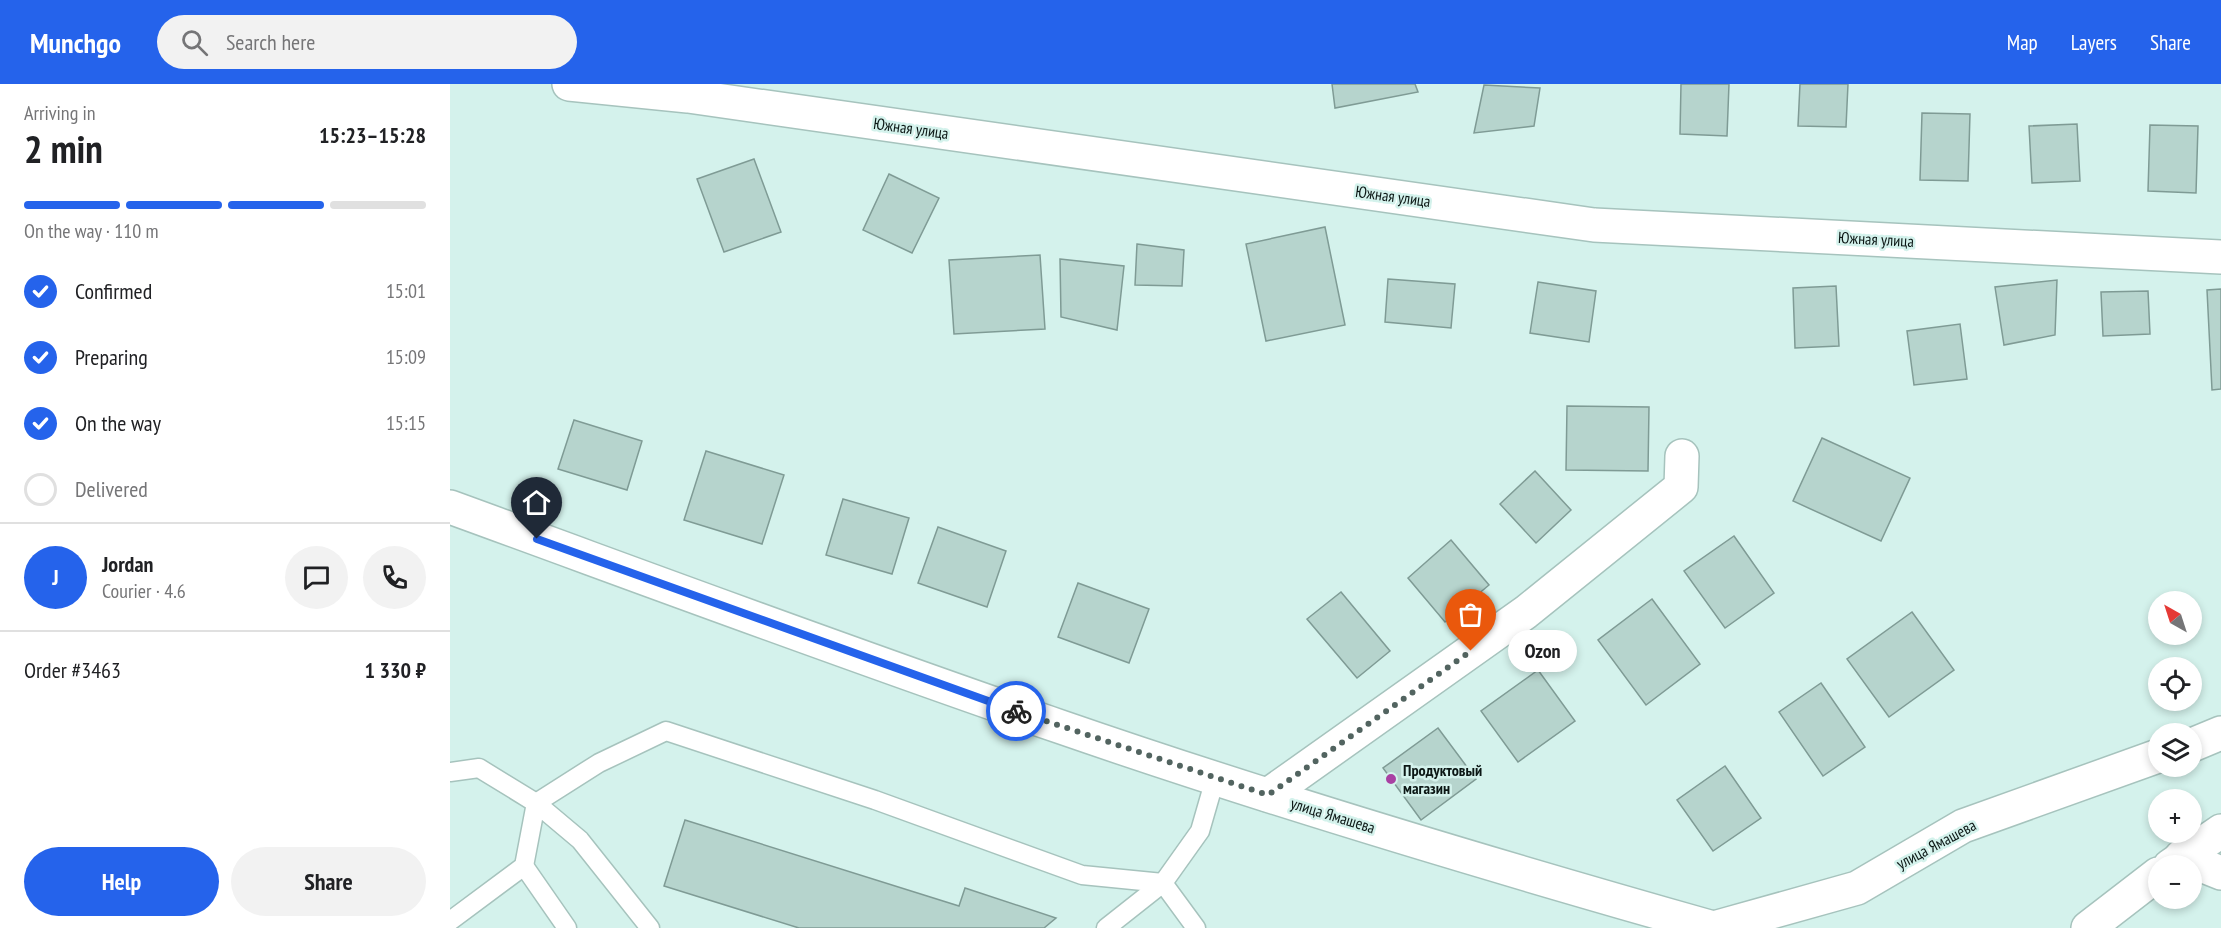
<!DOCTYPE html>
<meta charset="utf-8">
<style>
:root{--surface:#fff;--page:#f2f2f2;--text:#202124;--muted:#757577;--line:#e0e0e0;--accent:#2563eb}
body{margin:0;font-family:"PT Sans Narrow",sans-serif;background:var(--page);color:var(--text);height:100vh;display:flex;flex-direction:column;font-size:22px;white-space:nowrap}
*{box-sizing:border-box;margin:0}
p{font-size:20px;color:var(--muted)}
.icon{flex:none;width:33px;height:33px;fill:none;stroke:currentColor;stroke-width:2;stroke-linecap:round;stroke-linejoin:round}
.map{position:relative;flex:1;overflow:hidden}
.drawer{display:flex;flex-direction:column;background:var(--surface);width:450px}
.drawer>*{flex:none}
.needle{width:39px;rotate:321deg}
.controls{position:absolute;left:1698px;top:507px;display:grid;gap:12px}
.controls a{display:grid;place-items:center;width:54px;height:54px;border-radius:50%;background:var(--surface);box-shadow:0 3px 9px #0003;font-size:30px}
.pin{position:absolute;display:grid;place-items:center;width:51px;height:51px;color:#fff;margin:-62px -26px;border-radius:50% 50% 50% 0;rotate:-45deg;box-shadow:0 0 6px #0007}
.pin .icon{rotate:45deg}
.courier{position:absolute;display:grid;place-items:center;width:60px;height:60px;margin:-30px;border:4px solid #2563eb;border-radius:50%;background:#fff;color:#222;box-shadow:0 2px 8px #0007}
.bubble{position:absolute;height:42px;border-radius:21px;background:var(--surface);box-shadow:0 3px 9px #0003;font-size:20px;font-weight:700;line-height:42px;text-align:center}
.head em{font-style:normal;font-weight:700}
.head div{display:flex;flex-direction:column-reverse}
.head{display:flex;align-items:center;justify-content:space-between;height:102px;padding:0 24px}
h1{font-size:39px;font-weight:700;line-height:45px}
.bar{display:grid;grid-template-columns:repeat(4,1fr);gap:9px 6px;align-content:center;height:72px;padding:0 24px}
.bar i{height:8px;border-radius:4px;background:var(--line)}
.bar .active{background:var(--accent)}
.bar p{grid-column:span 4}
.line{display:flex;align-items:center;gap:15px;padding:0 24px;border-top:2px solid var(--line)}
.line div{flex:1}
.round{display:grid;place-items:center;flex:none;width:63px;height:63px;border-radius:32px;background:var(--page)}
ol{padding:0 24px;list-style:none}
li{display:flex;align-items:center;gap:18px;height:66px}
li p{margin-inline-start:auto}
li .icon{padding:6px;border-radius:50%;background:var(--accent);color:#fff;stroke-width:4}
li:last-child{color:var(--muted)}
li i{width:33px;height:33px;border:3px solid var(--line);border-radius:50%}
.action{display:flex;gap:12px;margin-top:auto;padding:12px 24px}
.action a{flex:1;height:69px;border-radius:36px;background:var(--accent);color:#fff;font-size:24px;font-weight:700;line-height:69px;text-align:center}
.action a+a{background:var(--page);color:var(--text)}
header{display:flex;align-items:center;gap:36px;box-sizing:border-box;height:84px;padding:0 30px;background:var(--accent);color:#fff}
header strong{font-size:28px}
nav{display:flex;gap:33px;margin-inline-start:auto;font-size:21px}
.search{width:420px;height:54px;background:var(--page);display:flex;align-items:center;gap:15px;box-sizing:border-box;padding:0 21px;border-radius:33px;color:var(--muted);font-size:22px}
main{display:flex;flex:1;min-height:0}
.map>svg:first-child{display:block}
.building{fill:#b6d4cd;stroke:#7f9b95;stroke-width:1.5}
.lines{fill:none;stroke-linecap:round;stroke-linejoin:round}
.service-casing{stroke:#a6c3bd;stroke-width:21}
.minor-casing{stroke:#a6c3bd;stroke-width:36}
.service{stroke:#fff;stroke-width:18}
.minor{stroke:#fff;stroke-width:33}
.done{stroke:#526460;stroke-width:6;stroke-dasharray:0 10.8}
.route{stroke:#2563eb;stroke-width:8}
.poi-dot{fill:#a940a3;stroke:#d4f2ec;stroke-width:2}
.labels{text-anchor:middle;stroke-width:5;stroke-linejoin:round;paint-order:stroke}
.street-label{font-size:16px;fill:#0c1715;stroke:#d4f2ec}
.poi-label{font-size:16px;font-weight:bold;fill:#0c1715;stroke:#d4f2ec;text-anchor:start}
</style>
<header>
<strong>Munchgo</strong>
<div class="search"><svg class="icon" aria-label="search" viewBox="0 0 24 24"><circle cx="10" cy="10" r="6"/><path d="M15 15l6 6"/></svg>Search here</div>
<nav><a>Map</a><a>Layers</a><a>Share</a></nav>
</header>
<main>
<section class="drawer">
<div class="head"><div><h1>2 min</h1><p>Arriving in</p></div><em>15:23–15:28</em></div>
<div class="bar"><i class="active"></i><i class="active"></i><i class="active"></i><i></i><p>On the way · 110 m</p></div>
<ol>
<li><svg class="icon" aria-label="check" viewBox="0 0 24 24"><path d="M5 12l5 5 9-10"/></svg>Confirmed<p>15:01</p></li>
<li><svg class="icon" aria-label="check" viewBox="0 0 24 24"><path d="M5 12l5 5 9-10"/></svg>Preparing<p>15:09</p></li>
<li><svg class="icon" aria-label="check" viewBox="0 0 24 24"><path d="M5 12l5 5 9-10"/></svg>On the way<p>15:15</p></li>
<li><i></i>Delivered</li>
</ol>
<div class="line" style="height:108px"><b class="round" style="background:var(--accent);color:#fff">J</b><div><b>Jordan</b><p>Courier · 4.6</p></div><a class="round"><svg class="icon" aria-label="chat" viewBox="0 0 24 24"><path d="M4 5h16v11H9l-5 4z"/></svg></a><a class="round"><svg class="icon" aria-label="phone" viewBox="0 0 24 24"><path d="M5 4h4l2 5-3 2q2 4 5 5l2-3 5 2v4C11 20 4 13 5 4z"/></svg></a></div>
<div class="line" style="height:78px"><div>Order #3463</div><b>1 330 ₽</b></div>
<div class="action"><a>Help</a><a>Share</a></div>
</section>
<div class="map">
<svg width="1771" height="844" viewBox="0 0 1771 844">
<rect width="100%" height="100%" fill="#d4f2ec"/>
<g class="building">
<polygon points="882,0 965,0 968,8 885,24"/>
<polygon points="1231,0 1279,0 1277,52 1230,50"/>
<polygon points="1350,0 1398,0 1396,43 1348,42"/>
<polygon points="1034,1 1090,4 1084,42 1024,49"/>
<polygon points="1472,29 1520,30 1518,97 1470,96"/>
<polygon points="1627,40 1630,97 1582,99 1579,42"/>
<polygon points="1700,41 1748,42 1746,109 1698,107"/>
<polygon points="304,75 331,148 274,168 247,95"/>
<polygon points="439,90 489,114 462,169 413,146"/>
<polygon points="875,143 895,241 816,257 796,160"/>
<polygon points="687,160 734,166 732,202 685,201"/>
<polygon points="590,171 595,245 504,250 499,176"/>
<polygon points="610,175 674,182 667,246 611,233"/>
<polygon points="938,195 1005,200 1001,244 935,238"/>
<polygon points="1607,196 1605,251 1554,261 1545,203"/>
<polygon points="1088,198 1146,207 1139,258 1080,249"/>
<polygon points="1386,202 1389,262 1345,264 1343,204"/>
<polygon points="1771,205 1771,305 1762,306 1757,206"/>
<polygon points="1698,207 1700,250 1653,252 1651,208"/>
<polygon points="1510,240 1517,295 1464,301 1457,247"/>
<polygon points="1117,322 1199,323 1198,387 1116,386"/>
<polygon points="124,336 192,357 177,406 108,385"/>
<polygon points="1372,354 1460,394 1431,457 1343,417"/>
<polygon points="256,367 334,391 312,460 234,436"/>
<polygon points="1085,387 1121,426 1086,459 1050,420"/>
<polygon points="393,415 459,434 442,490 376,471"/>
<polygon points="488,443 556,467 537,523 468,499"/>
<polygon points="1284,452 1324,509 1275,544 1234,487"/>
<polygon points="1001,456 1039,501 995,538 958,494"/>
<polygon points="628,499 699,525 679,579 608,553"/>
<polygon points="891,508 940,567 907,594 857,535"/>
<polygon points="1202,515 1250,580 1196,621 1148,556"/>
<polygon points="1462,528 1504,586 1439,633 1397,575"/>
<polygon points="1088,586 1125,637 1068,678 1031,627"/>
<polygon points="1371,599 1415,663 1373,692 1329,628"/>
<polygon points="988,644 1026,695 971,736 933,684"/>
<polygon points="1275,682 1311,734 1263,767 1227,716"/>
<polygon points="235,736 509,822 515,804 606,834 594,844 349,844 214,802"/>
</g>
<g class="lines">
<g class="service-casing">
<g id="service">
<polyline points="0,688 29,684 86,719 74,782 0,837"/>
<polyline points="74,782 117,844"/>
<polyline points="200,844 130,756 86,719 149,679 216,647 425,716 632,791 713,799 746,844"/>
<polyline points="656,844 713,799 750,747 765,695"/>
</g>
</g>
<g class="minor-casing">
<g id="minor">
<polyline points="119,0 238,12 1144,141 1771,173"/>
<path d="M 0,423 C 203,497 406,573 611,643 C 825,717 1044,782 1263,844"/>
<polyline points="1742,661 1771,649"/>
<polyline points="818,711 1076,528 1231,403 1232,372"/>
<polyline points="1731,773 1771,789"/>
<polyline points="1720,782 1771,747"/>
<polyline points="1264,844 1407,804 1513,742 1708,672"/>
<polyline points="1638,844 1708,790"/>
</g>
</g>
<use href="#service" class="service"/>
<use href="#minor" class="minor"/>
</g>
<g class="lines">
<polyline class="done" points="566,627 818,711 1021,567"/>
<polyline class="route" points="87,455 566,627"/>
</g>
<circle class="poi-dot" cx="941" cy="695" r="6"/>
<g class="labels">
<g class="street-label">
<text transform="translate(461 44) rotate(8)" y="6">Южная улица</text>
<text transform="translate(943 112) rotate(8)" y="6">Южная улица</text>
<text transform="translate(1426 155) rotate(3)" y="6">Южная улица</text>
<text transform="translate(883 731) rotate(17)" y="6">улица Ямашева</text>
<text transform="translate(1486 760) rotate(-28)" y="6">улица Ямашева</text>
</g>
<g class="poi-label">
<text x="953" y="692">Продуктовый<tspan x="953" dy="18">магазин</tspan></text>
</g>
</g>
</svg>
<div class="controls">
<a><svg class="needle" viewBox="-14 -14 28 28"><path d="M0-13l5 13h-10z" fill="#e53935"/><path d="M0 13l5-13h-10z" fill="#757577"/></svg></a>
<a><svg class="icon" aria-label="locate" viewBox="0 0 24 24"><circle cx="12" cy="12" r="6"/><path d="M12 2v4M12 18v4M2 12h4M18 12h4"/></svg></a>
<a><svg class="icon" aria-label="layers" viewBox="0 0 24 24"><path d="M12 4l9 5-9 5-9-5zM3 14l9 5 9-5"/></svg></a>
<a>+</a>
<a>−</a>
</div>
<div class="pin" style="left:1021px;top:567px;background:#ea580c"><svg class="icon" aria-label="bag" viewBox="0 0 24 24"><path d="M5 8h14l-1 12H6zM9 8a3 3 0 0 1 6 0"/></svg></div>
<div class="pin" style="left:87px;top:455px;background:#1f2937"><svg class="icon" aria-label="home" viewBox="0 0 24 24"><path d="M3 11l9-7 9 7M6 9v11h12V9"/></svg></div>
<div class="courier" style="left:566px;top:627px"><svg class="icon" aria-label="bike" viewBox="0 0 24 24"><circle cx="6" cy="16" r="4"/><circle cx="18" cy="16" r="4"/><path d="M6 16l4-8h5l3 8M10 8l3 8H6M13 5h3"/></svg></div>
<div class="bubble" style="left:1058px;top:546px;width:69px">Ozon</div>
</div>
</main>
